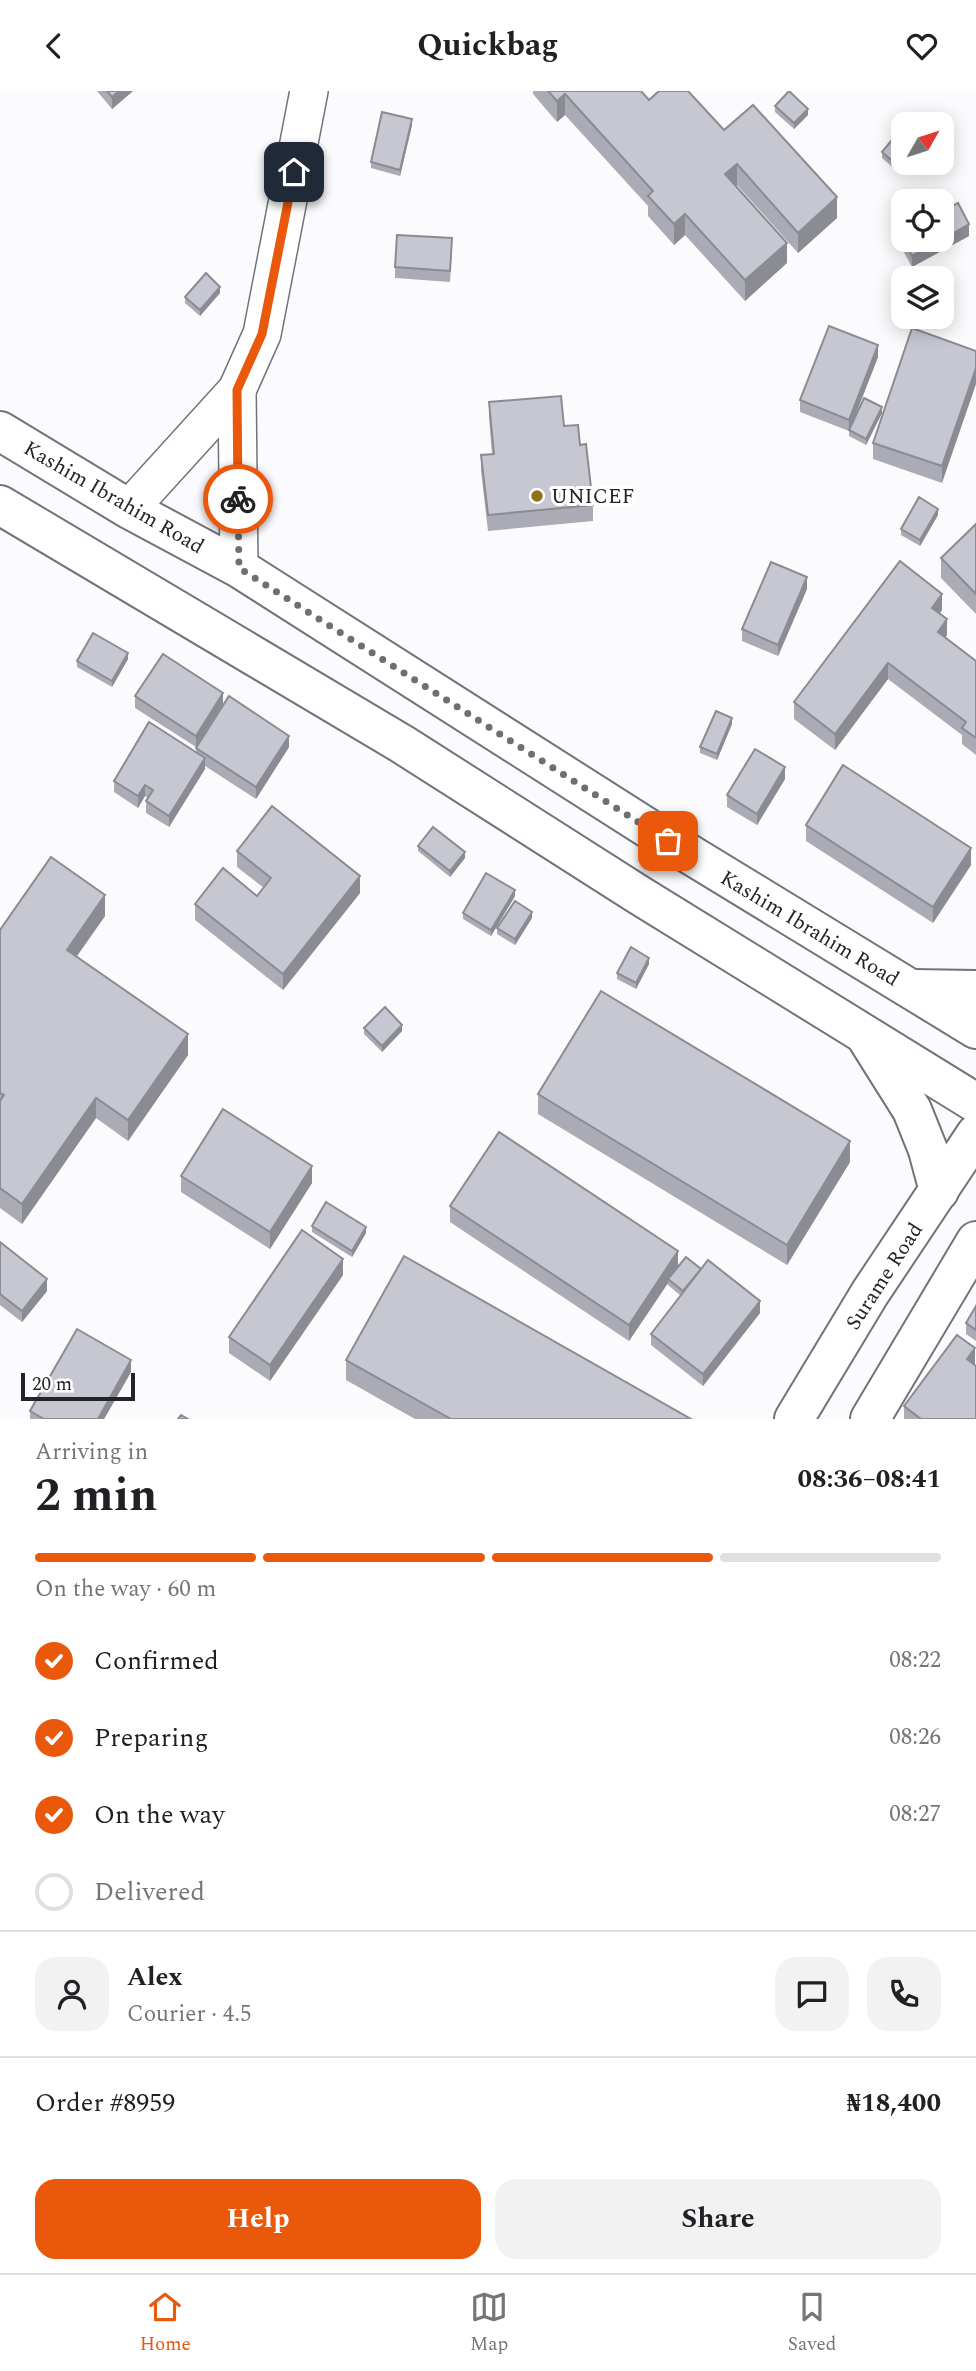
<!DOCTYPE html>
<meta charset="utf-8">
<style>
:root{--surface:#fff;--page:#f2f2f2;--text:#202124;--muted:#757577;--line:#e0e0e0;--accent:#ea580c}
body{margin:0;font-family:Spectral,serif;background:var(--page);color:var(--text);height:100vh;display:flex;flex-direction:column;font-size:26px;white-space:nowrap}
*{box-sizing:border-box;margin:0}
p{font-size:23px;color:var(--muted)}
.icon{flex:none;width:38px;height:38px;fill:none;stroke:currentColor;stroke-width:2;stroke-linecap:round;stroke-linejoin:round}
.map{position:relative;height:1328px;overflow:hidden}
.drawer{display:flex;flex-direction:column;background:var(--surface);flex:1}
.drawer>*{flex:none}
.needle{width:46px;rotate:51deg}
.controls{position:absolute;left:891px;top:21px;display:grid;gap:14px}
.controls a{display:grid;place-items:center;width:63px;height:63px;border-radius:14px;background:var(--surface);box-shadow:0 4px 18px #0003;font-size:35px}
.scale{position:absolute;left:21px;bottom:18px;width:114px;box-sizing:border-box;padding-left:7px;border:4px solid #232428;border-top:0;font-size:19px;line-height:24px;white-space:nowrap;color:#232428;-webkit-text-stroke:5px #fff;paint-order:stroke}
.pin{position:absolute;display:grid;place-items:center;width:60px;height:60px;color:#fff;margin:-30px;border-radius:14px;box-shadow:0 4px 10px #0006}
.courier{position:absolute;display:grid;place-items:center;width:70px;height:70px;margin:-35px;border:5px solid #ea580c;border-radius:50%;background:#fff;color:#222;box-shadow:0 2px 9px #0007}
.head em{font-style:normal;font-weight:700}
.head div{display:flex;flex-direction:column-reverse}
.head{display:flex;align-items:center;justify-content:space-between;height:119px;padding:0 35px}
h1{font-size:46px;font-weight:700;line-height:52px}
.bar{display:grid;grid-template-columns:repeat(4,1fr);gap:10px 7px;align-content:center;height:84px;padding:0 35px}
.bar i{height:9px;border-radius:5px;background:var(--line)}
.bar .selected{background:var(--accent)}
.bar p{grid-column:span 4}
.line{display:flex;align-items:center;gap:18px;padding:0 35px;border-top:2px solid var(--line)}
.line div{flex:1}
.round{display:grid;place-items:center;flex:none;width:74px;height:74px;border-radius:21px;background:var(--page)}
ol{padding:0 35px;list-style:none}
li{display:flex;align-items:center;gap:21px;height:77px}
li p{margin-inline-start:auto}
li .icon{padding:7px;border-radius:50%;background:var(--accent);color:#fff;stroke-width:4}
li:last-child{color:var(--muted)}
li i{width:38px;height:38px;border:4px solid var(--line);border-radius:50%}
.button{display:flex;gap:14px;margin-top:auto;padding:14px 35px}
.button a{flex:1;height:80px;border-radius:21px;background:var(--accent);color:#fff;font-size:28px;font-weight:700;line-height:80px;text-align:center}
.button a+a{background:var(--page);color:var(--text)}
header{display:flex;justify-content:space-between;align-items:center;height:91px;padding:0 35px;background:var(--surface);font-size:32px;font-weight:700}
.tabs{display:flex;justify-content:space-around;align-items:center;height:98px;border-top:2px solid var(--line);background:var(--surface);font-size:19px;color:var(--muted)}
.tabs a{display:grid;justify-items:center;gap:4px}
.tabs .selected{color:var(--accent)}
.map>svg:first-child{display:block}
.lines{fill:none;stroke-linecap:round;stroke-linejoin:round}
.street-casing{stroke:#71727c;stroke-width:40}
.secondary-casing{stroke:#71727c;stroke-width:42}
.street{stroke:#fff;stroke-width:37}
.secondary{stroke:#fff;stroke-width:38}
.wall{fill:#ababb5}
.shaded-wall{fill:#8b8b93}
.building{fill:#c7c7d2;stroke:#8b8b93;stroke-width:2}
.done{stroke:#6f6f73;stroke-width:7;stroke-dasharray:0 12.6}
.route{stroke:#ea580c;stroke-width:9}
.poi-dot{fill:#937118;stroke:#fff;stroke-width:2.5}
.labels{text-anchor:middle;stroke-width:6;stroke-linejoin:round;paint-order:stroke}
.poi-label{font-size:21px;fill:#232428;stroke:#fff;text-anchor:start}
.street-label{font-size:21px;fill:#232428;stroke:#fff}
</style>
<header><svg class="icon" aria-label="back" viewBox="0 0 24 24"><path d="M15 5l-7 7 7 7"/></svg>Quickbag<svg class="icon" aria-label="heart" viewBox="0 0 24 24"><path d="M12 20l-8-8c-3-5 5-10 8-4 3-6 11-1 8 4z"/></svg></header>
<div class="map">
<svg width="976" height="1328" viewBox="0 0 976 1328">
<rect width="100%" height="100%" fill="#fbfbfd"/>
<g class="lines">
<g class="street-casing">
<g id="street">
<polyline points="237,299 239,477"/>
<polyline points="129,418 237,299 262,243 309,0"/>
</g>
</g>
<g class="secondary-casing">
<g id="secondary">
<polyline points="0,340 129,418 239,477 668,750 976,938"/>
<polyline points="0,414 402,653 639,804 976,1012"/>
<polyline points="912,898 976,899"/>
<polyline points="868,949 912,1019 928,1059 939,1100"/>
<polyline points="794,1328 870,1202 976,1043"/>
<polyline points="870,1328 976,1150"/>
</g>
</g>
<use href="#street" class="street"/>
<use href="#secondary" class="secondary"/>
</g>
<g class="wall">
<polygon points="97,0 133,0 112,18"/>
<polygon points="533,0 641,0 649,9 724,39 837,127 798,162 737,94 736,95 787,172 745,210 685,144 674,154 648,125 648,115 565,24 557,31 533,3"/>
<polygon points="775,15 808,24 794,38 775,21"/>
<polygon points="412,34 400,85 371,77 371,71"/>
<polygon points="882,61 903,72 904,72 897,80 882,67"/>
<polygon points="893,129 969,145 912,176 893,141"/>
<polygon points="452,159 450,191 395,187 395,176"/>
<polygon points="220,202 200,225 185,212 185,206"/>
<polygon points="976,260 942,392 873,368 873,352"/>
<polygon points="878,266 852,333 882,322 866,354 849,345 849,340 800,321 800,309"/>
<polygon points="489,311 564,335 580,354 593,414 593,430 488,440 481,380 481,364 492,363 489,327"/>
<polygon points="938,424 920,455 901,444 901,438"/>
<polygon points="976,433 976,523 941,487 941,467"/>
<polygon points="807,498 778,565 742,550 742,538"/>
<polygon points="942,519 940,522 947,544 945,547 976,570 976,664 962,653 962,644 888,588 835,659 794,628 794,611"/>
<polygon points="128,568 112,596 77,576 77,570"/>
<polygon points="223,602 196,656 135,617 135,605"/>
<polygon points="732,633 717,669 700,662 700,656"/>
<polygon points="289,656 256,708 205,675 205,678 169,736 146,722 146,710 148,707 145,705 138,717 114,701 114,690 196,661 196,657"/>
<polygon points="785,688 757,734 727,716 727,704"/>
<polygon points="806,734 971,774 933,832 806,750"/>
<polygon points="418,755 465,767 450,786 418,760"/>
<polygon points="237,760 360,802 283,899 195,829 195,813 257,805 264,797 237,776"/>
<polygon points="515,805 491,845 463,828 463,822"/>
<polygon points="105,825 77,865 188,964 128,1050 96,1027 22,1133 0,1117 0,839"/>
<polygon points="532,827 515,854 497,843 497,837"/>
<polygon points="649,873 636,898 617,888 617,882"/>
<polygon points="364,937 402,940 382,961 364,943"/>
<polygon points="538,1003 850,1071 787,1174 538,1023"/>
<polygon points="181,1085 312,1092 270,1158 181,1101"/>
<polygon points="450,1115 678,1175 701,1179 760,1222 703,1295 651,1254 651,1243 681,1205 668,1194 668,1192 629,1250 450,1131"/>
<polygon points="312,1135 366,1142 352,1166 312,1141"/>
<polygon points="0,1151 47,1200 22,1231 0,1214"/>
<polygon points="343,1184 270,1290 229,1262 229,1246"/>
<polygon points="976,1215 976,1250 966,1243 966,1232"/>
<polygon points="346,1269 691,1328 415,1328 346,1289"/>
<polygon points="974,1274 976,1328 904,1328 904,1315"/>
<polygon points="131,1281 104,1328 30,1328 30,1320"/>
</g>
<g class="shaded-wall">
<polygon points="119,0 133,0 112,18 112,6"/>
<polygon points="565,3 565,24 557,31 557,10"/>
<polygon points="808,18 808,24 794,38 794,32"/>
<polygon points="412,28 412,34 400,85 400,79"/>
<polygon points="903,67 903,72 904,72 897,80 897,74"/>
<polygon points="737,73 737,94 725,104 725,83"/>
<polygon points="837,106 837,127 798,162 798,142"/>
<polygon points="685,123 685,144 674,154 674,133"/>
<polygon points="969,133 969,145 912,176 912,165"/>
<polygon points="787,152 787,172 745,210 745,189"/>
<polygon points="220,196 220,202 200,225 200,219"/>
<polygon points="878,254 878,266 849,340 849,329"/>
<polygon points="976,277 976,293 942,392 942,375"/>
<polygon points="882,316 882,322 866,354 866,348"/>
<polygon points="938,418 938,424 920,455 920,449"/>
<polygon points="807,486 807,498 778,565 778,554"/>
<polygon points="942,503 942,519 932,533 932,517"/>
<polygon points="947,528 947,544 938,557 938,541"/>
<polygon points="128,562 128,568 112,596 112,590"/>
<polygon points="888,572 888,588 835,659 835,643"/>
<polygon points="223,602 223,613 196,656 196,645"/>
<polygon points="732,627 732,633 717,669 717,663"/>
<polygon points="289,645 289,656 256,708 256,696"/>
<polygon points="205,667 205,678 169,736 169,725"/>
<polygon points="785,676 785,688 757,734 757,723"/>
<polygon points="145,694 145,705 138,717 138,705"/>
<polygon points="971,757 971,774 933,832 933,816"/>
<polygon points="465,761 465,767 450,786 450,780"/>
<polygon points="360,785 360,802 283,899 283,883"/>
<polygon points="515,799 515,805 491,845 491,839"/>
<polygon points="105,804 105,825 67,879 67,859"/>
<polygon points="532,821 532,827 515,854 515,848"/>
<polygon points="649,867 649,873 636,898 636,892"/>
<polygon points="402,934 402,940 382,961 382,955"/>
<polygon points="188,943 188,964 128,1050 128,1029"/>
<polygon points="96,1007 96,1027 22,1133 22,1113"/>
<polygon points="850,1050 850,1071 787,1174 787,1154"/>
<polygon points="312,1075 312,1092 270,1158 270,1141"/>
<polygon points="366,1136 366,1142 352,1166 352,1160"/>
<polygon points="678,1160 678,1176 668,1188 668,1192 629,1250 629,1234"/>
<polygon points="343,1168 343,1184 270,1290 270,1274"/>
<polygon points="47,1188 47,1200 22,1231 22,1220"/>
<polygon points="760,1210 760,1222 703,1295 703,1283"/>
<polygon points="975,1257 975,1273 967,1285 967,1268"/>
<polygon points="131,1269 131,1281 104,1328 98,1328"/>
</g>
<g class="building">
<polygon points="107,0 119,0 112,6"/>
<polygon points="548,0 641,0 649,9 659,0 688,0 724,39 753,14 837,106 798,142 737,73 725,83 787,152 745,189 685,123 674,133 648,105 653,100 565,3 557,10"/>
<polygon points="789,0 808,18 794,32 775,15"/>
<polygon points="382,21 412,28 400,79 371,71"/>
<polygon points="901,38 903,39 903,67 897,74 882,61"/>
<polygon points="958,112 969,133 942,149 942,121"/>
<polygon points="903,124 903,148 893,129"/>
<polygon points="397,144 452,147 450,180 395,176"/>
<polygon points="903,149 941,149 912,165"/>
<polygon points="206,182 220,196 200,219 185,206"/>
<polygon points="829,235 878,254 849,329 800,309"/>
<polygon points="912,237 976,260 976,277 942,375 873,352"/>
<polygon points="561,305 564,335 578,334 580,354 586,353 593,414 488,424 481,364 494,363 489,311"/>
<polygon points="864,307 882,316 866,348 849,339"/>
<polygon points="919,406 938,418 920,449 901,438"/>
<polygon points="976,433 976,503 941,467"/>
<polygon points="900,470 942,503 932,517 947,528 938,541 976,570 976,647 962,637 966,631 888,572 835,643 794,611"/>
<polygon points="771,471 807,486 778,554 742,538"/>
<polygon points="93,542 128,562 112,590 77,570"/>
<polygon points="163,563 223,602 196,645 135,605"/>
<polygon points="229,605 289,645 256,696 196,657"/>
<polygon points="716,620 732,627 717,663 700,656"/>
<polygon points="149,631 205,667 169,725 146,710 153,699 145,694 138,705 114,690"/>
<polygon points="755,658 785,676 757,723 727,704"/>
<polygon points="843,674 971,757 933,816 806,734"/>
<polygon points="272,715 360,785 283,883 195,813 223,777 257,805 271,787 237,760"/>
<polygon points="433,736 465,761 450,780 418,755"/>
<polygon points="51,766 105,804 67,859 188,943 128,1029 96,1007 22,1113 0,1097 0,1010 4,1004 0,1002 0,839"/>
<polygon points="486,782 515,799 491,839 463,822"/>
<polygon points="515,810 532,821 515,848 497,837"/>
<polygon points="631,856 649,867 636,892 617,882"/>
<polygon points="601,900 850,1050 787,1154 538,1003"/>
<polygon points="385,916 402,934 382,955 364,937"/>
<polygon points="223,1018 312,1075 270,1141 181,1085"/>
<polygon points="499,1041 678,1160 629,1234 450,1115"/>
<polygon points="326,1111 366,1136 352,1160 312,1135"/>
<polygon points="302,1139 343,1168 270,1274 229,1246"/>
<polygon points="0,1151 47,1188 22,1220 0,1203"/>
<polygon points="404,1165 691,1328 451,1328 346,1269"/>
<polygon points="686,1166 701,1178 683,1200 668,1188"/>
<polygon points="708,1169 760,1210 703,1283 651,1243"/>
<polygon points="976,1215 976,1239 966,1232"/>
<polygon points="77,1238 131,1269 98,1328 44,1328 30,1320"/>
<polygon points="957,1244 975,1257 967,1268 976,1275 976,1328 921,1328 904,1315"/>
<polygon points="181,1324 188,1328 178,1328"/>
</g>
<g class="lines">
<polyline class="done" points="238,408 239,477 668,750"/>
<polyline class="route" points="238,408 237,299 262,243 294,81"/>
</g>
<circle class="poi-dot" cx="537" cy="405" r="7"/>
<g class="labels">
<g class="poi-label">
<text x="551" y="412">UNICEF</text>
</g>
<g class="street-label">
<text transform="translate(114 406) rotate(30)" y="7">Kashim Ibrahim Road</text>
<text transform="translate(810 837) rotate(31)" y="7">Kashim Ibrahim Road</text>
<text transform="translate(884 1185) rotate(-57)" y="7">Surame Road</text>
</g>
</g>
</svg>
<div class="controls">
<a><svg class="needle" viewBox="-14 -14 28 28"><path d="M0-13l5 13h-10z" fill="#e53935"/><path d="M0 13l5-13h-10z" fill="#757577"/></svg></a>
<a><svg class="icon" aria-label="locate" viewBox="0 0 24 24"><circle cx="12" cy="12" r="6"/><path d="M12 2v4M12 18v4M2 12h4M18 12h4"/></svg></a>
<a><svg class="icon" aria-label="layers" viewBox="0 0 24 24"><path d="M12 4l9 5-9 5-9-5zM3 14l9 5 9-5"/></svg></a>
</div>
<div class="scale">20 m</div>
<div class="pin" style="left:668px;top:750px;background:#ea580c"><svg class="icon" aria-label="bag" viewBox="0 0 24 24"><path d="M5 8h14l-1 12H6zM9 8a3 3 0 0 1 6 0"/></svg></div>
<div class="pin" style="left:294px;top:81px;background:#1f2937"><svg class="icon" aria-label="home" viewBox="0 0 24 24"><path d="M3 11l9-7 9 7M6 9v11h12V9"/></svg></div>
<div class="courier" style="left:238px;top:408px"><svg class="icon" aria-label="bike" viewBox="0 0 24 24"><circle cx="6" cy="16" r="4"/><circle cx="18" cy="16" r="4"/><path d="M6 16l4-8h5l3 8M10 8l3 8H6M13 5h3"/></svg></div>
</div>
<section class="drawer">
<div class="head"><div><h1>2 min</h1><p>Arriving in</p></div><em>08:36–08:41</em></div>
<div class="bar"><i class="selected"></i><i class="selected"></i><i class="selected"></i><i></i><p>On the way · 60 m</p></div>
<ol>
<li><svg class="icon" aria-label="check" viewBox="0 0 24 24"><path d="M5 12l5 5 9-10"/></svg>Confirmed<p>08:22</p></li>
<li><svg class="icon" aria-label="check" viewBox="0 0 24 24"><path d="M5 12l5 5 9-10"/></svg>Preparing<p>08:26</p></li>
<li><svg class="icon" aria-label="check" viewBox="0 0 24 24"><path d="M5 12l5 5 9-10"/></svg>On the way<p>08:27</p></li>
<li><i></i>Delivered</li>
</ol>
<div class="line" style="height:126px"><a class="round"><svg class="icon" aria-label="person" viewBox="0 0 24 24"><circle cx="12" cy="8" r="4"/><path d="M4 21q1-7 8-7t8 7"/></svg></a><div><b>Alex</b><p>Courier · 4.5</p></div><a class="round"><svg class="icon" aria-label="chat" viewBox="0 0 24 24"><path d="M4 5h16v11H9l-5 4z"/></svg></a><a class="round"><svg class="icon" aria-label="phone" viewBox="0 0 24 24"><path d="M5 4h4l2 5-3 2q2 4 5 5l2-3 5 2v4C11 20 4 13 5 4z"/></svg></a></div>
<div class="line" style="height:91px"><div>Order #8959</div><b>₦18,400</b></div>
<div class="button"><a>Help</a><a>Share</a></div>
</section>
<nav class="tabs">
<a class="selected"><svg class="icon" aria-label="home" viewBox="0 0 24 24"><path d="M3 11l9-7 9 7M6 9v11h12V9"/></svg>Home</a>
<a><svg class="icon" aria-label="map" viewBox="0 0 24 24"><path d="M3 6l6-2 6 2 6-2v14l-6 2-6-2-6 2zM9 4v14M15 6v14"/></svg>Map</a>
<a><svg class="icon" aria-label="saved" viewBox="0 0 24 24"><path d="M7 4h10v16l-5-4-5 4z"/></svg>Saved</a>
</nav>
